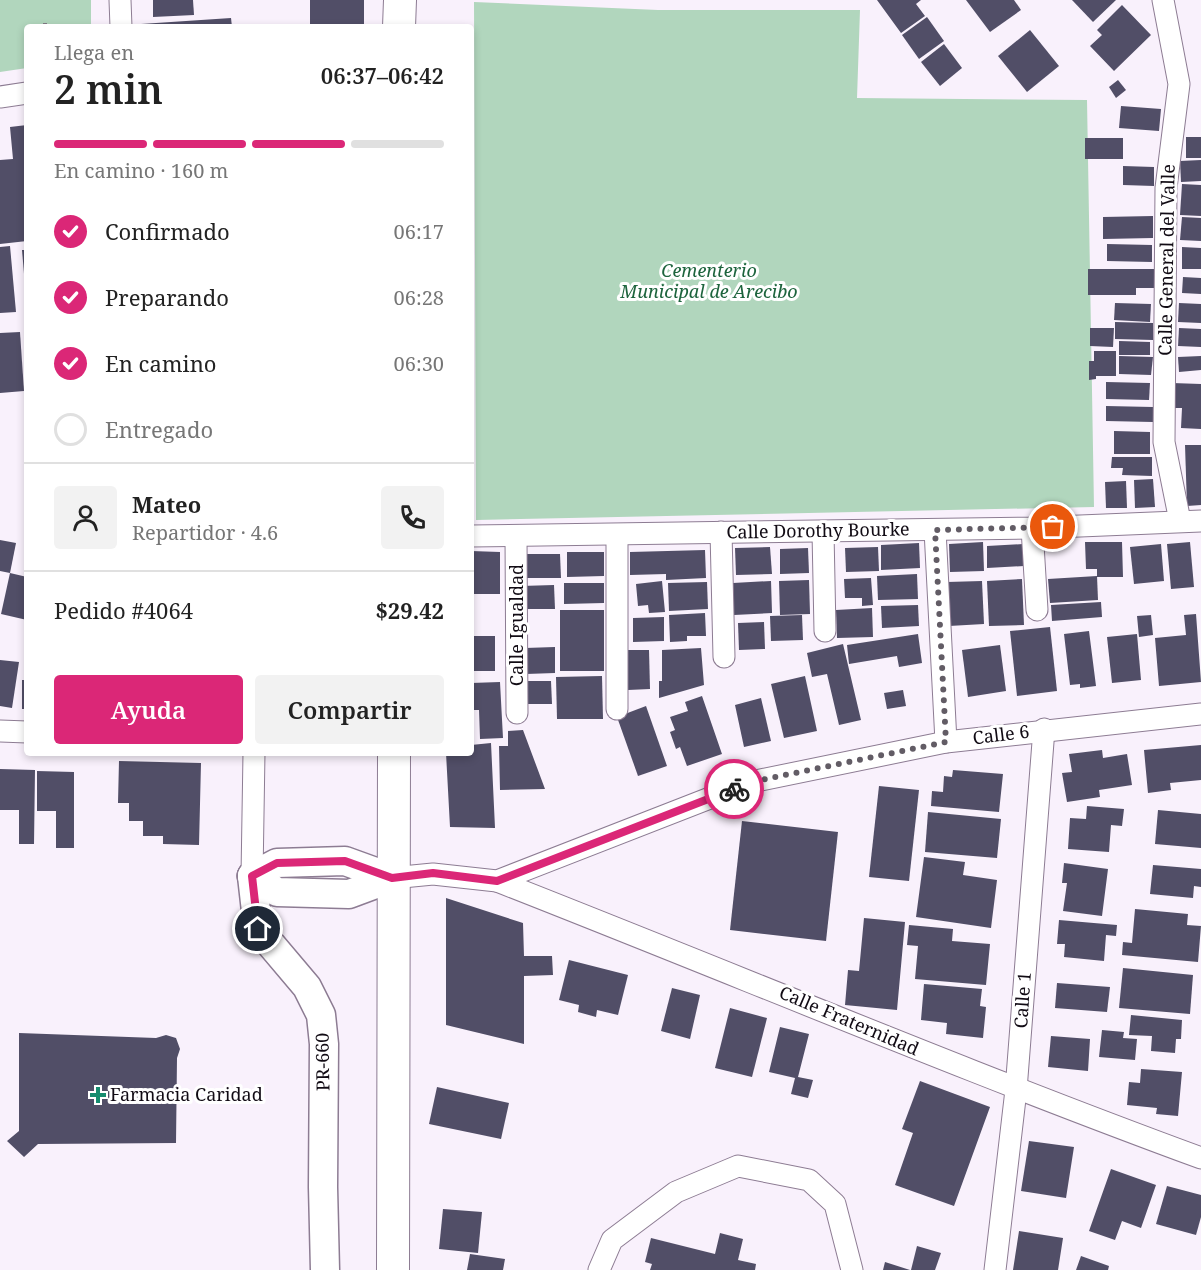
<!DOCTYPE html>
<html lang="es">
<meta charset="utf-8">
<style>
:root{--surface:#fff;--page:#f2f2f2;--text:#222;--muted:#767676;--line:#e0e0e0;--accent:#db2777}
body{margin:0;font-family:"Noto Serif",serif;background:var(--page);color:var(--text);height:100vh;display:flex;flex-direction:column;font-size:22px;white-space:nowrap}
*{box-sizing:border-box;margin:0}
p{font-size:20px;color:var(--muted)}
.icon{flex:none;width:33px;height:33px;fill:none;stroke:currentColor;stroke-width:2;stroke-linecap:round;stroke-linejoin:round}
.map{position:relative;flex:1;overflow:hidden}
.sheet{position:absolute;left:24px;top:24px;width:450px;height:732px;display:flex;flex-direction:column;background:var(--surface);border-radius:6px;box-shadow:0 3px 9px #0003}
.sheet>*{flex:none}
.pin{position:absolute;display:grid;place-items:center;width:51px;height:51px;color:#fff;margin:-26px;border:3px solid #fff;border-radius:50%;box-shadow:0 2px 6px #0007}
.courier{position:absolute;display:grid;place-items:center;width:60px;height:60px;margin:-30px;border:4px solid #db2777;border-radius:50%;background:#fff;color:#222;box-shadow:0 2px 8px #0007}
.headline em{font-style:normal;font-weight:600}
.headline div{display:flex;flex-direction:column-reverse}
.headline{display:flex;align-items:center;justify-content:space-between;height:102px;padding:0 30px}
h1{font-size:39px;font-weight:600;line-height:45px}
.bar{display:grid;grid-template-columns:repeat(4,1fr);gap:9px 6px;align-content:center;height:72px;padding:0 30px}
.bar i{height:8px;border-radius:4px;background:var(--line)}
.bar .active{background:var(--accent)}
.bar p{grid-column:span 4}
.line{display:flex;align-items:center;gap:15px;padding:0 30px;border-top:2px solid var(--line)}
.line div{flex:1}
.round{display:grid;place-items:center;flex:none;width:63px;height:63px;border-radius:6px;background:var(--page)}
ol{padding:0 30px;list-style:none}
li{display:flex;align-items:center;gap:18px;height:66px}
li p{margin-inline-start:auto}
li .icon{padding:6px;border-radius:50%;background:var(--accent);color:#fff;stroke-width:4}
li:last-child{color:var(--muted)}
li i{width:33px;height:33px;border:3px solid var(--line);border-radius:50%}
.button{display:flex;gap:12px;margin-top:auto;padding:12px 30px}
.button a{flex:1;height:69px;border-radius:6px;background:var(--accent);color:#fff;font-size:24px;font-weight:600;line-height:69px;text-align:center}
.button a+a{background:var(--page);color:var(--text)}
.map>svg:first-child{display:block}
.green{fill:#b1d6bd}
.building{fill:#514e67}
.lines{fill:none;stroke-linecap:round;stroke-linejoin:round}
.street-casing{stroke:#8d7c93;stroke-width:23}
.secondary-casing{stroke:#8d7c93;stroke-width:31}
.primary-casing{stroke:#8d7c93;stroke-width:34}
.path{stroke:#827b85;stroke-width:4;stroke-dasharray:4.5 3;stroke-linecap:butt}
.street{stroke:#fff;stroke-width:21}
.secondary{stroke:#fff;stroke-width:28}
.primary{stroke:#fff;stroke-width:32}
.done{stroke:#625c65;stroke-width:6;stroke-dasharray:0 10.8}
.route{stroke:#db2777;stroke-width:8}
.poi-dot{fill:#158c6f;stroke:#fff;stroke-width:2}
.labels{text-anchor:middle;stroke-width:6;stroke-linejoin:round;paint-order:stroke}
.street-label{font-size:18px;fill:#110b14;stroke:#fff}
.park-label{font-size:18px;font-style:italic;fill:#1d643d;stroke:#fff}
.poi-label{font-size:18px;fill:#110b14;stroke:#fff;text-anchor:start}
</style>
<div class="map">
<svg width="1201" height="1270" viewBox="0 0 1201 1270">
<rect width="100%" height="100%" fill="#f9f1fc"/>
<g class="green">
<polygon points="0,0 91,0 91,27 27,27 27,68 0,72"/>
<polygon points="474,2 658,10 860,10 857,98 1087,100 1094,507 476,520"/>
</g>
<g class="building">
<polygon points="153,0 193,0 194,15 153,17"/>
<rect x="310" y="0" width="54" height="27"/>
<polygon points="877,0 921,0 916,4 925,16 901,33"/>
<polygon points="966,0 1014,0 1021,10 990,32"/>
<polygon points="1072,0 1116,0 1093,22"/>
<polygon points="1122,5 1151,35 1114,71 1090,46 1102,35 1097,30"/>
<polygon points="927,17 944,41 919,59 902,35"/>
<polygon points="231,18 232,27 141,27 141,24"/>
<polygon points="1030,30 1059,66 1027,92 998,56"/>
<polygon points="944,44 962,68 940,86 921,62"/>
<polygon points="1118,80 1126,90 1116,98 1109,87"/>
<polygon points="1121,106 1161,109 1159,131 1119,128"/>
<polygon points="27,125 27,241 0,244 0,160 13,159 10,127"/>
<rect x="1186" y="137" width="15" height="21"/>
<rect x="1085" y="138" width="38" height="21"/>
<polygon points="1201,160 1201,181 1181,182 1180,161"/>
<polygon points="1123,166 1154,167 1154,186 1123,185"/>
<polygon points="1182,184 1201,185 1201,216 1180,215"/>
<polygon points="1153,216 1153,238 1103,239 1103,217"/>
<polygon points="1182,217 1201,218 1201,241 1180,240"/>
<polygon points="1107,244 1152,245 1152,262 1107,261"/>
<polygon points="10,246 16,312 0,313 0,247"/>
<polygon points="1182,247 1201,248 1201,269 1182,269"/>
<polygon points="22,250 27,250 27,285 25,285"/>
<polygon points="1088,269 1154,269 1154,288 1136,288 1136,295 1088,295"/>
<polygon points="1183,277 1201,278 1201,294 1182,293"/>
<polygon points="1115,303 1151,304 1150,322 1114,320"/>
<polygon points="1179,303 1201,304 1201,323 1178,322"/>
<polygon points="1115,322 1153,323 1153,340 1115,339"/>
<polygon points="1090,328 1114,328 1113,347 1090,346"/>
<polygon points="1179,328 1201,329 1201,347 1178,346"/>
<polygon points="20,332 24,391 0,393 0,333"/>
<polygon points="1119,341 1150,342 1150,355 1119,355"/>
<polygon points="1094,351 1116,351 1116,376 1096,376 1096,379 1089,380 1089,361 1094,361"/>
<polygon points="1119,356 1153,357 1151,375 1119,374"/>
<polygon points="1201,356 1201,370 1179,372 1178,357"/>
<polygon points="1106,382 1150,383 1149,400 1106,399"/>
<polygon points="1172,383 1201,384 1201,429 1181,428 1182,408 1171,408"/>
<polygon points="1106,406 1153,407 1153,422 1106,421"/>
<polygon points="1114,431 1150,432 1150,454 1114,454"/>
<polygon points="1185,445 1201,445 1201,505 1187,506"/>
<polygon points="1112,457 1152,457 1152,476 1122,475 1123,468 1111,468"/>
<polygon points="1153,479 1155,507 1135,508 1134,480"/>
<polygon points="1126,481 1127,508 1106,508 1105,482"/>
<polygon points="0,540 16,543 10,573 0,571"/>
<polygon points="983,542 984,571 950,572 949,544"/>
<polygon points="1085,542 1122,542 1123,577 1097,577 1097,569 1086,569"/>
<polygon points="1190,542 1194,587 1171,589 1167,544"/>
<polygon points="919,543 920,568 881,570 881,545"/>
<polygon points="1023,544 1024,566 987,568 987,546"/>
<polygon points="1161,544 1164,581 1134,584 1130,547"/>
<polygon points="770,547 772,574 736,575 735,548"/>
<polygon points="878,547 879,571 846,572 845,548"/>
<polygon points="808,548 809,573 780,574 780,549"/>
<polygon points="705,550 706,578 666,580 666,574 630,575 630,552"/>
<polygon points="471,551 500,552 500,594 471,594"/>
<polygon points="567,552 604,552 604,576 567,577"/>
<polygon points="525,554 560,554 561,578 525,578"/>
<polygon points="10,573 27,577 27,620 1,614"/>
<polygon points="917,574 918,599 878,600 877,576"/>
<polygon points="1097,576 1098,600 1050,603 1048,579"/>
<polygon points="871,578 873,605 862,606 862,598 845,598 844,579"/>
<polygon points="1022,579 1024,625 989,626 987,581"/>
<polygon points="809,580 810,614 780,615 779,581"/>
<polygon points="662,581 665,612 649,613 648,605 638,606 636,584"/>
<polygon points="771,581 772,613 734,615 733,583"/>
<polygon points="982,581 984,624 949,626 947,582"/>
<polygon points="707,582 708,609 669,611 668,583"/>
<polygon points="564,583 604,583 604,603 564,604"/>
<polygon points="554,585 555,609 521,609 521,586"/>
<polygon points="1101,602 1102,617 1052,621 1051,605"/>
<polygon points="918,605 919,626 882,628 881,606"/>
<polygon points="872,608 873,637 837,638 836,610"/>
<rect x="560" y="610" width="44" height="61"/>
<polygon points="705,613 706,636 687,636 687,641 670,642 669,615"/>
<polygon points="1196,614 1201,682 1159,686 1155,638 1186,635 1184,615"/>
<polygon points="802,615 803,640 771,641 770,616"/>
<polygon points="1151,615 1153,635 1139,637 1137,616"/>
<polygon points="664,617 664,641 633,642 633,618"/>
<polygon points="764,622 765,649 739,650 738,623"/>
<polygon points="1050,627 1057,691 1017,696 1010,631"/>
<polygon points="1089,631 1096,686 1080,688 1080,684 1070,685 1064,634"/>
<polygon points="918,634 922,663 899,667 897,656 849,664 847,645"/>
<polygon points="1137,634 1141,680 1112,683 1107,637"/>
<rect x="471" y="636" width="24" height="35"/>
<polygon points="843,644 861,720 839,725 827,674 812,677 807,653"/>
<polygon points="1000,645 1006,691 968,697 962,650"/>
<polygon points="555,647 555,673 526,674 525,648"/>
<polygon points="701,648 704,685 659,698 659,681 662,681 662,650"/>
<polygon points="627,650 649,650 650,689 628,690"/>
<polygon points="0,660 19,662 12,708 0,706"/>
<polygon points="602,676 603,719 557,719 556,677"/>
<polygon points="805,676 817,731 784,738 771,684"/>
<rect x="22" y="680" width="5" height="29"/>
<polygon points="524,681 551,681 552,704 524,704"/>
<polygon points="500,682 503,738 480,739 479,710 471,710 471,683"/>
<polygon points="903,690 906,706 887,709 884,693"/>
<polygon points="702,696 722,754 687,766 680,747 676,749 670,732 675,730 670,717 688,711 685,702"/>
<polygon points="761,698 771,741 744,747 735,705"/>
<polygon points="646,706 667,766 638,776 617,717"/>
<polygon points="523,730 545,789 500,790 499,746 508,746 508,731"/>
<polygon points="491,743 495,828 450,827 446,753 471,753 471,745"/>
<polygon points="1201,745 1201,780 1170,783 1171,790 1148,793 1144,750"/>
<polygon points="1102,750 1103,758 1127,754 1132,785 1099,790 1100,797 1067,802 1062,773 1072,772 1069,754"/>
<polygon points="119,761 201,763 199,845 163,844 163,836 143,836 143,821 129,821 129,803 118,803"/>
<polygon points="0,769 35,770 34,844 19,844 19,810 0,810"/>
<polygon points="953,770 1003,774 999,812 931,806 932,791 943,792 944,776 952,777"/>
<polygon points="37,771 74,772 74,848 56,848 56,811 37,811"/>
<polygon points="879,786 919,790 909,881 869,877"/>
<polygon points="1087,806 1124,809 1122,826 1111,825 1109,852 1068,849 1070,818 1086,819"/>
<polygon points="1158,810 1201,814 1201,848 1155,844"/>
<polygon points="928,812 1001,819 997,858 925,852"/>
<polygon points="742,821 838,832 826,941 730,930"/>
<polygon points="924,857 965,862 963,875 997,880 991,928 916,917"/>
<polygon points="1064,863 1108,869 1102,916 1063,911 1067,883 1062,883"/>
<polygon points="1153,865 1201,869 1201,887 1194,886 1193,898 1150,894"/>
<polygon points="446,898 523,923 524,956 552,956 553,975 524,976 524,1044 446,1025"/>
<polygon points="1135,909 1188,914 1187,925 1201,926 1198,962 1122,955 1123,942 1132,943"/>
<polygon points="864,918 905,922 897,1010 845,1005 848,970 859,971"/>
<polygon points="1059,920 1117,925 1116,936 1106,935 1104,961 1064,957 1065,944 1057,944"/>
<polygon points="909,925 953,929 952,941 990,944 986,985 915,979 918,946 907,945"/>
<polygon points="569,960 628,975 618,1015 597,1010 596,1017 578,1012 579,1005 559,1000"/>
<polygon points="1123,968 1193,975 1190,1014 1119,1008"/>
<polygon points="1057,983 1110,987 1107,1012 1055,1008"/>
<polygon points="924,984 982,989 980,1006 986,1007 983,1038 946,1034 947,1023 921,1020"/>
<polygon points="672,988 700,995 690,1039 661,1031"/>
<polygon points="730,1008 767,1018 752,1077 715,1068"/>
<polygon points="1131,1015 1182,1020 1181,1039 1176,1039 1175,1053 1151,1051 1152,1036 1129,1035"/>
<polygon points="780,1027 809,1034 798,1077 813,1080 808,1098 791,1094 795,1078 769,1072"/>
<polygon points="1102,1030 1124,1032 1123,1038 1137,1039 1135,1060 1099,1057"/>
<polygon points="19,1033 156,1038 166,1035 176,1038 180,1049 177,1058 176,1143 38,1144 24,1157 7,1141 19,1131"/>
<polygon points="1051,1036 1090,1039 1088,1071 1048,1067"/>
<polygon points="1141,1069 1182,1072 1178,1116 1156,1114 1157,1108 1127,1105 1129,1082 1140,1083"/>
<polygon points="920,1081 990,1107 954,1206 895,1185 913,1133 902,1129"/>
<polygon points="437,1087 509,1103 501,1139 429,1124"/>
<polygon points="1029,1141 1074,1147 1066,1198 1021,1191"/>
<polygon points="1111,1169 1156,1185 1141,1228 1122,1221 1115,1240 1089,1231"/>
<polygon points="1167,1186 1201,1195 1201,1217 1196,1235 1156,1224"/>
<polygon points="443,1209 482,1212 478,1253 439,1249"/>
<polygon points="1019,1231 1063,1238 1058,1270 1013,1270"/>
<polygon points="720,1233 743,1239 738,1260 756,1264 755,1270 650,1270 652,1264 645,1262 651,1238 715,1254"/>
<polygon points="917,1246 941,1253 935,1270 911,1270"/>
<polygon points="470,1254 505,1259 503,1270 467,1270"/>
<polygon points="1081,1256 1109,1266 1108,1270 1076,1270"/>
<polygon points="885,1262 910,1270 883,1270"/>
</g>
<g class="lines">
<g class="street-casing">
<g id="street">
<polyline points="120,0 121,27"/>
<polyline points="1163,0 1179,84 1166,188 1164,442 1180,521"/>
<polyline points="0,97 27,93"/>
<polyline points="1032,528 1037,610"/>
<polyline points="935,530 946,742"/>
<polyline points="721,532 724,657"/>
<polyline points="823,532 825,631"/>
<polyline points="471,536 1032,528 1201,521"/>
<polyline points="516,536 517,713"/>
<polyline points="617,536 617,709"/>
<polyline points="0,731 27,732"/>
<polyline points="252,876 254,753"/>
<polyline points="392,878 433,874 497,881 751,782 946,742 1201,714"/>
<path d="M 497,881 C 732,973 964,1071 1201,1158"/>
<polyline points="599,1270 612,1240 676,1192 738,1166 809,1180 835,1204 852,1270"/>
<polyline points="995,1270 1016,1090 1044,729"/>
</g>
</g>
<g class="secondary-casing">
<g id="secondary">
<polyline points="252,876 258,929 307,987 321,1015 324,1044 323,1187 325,1270"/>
<polyline points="252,876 277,892 349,894 392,878"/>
<polyline points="252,876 277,863 345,861 392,878"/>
</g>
</g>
<g class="primary-casing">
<g id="primary">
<polyline points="399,27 400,0"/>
<polyline points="393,1270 394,753"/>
</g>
</g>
<polyline class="path" points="45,23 45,27"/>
<use href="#street" class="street"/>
<use href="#secondary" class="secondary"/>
<use href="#primary" class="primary"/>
</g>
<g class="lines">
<polyline class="done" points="734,789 751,782 946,742 935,530 1053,527"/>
<polyline class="route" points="258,929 252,876 277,863 345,861 392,878 433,873 497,881 734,789"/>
</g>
<path class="poi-dot" d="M95 1086h6v6h6v6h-6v6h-6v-6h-6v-6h6z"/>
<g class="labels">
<g class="street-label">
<text transform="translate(1167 260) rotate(-89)" y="6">Calle General del Valle</text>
<text transform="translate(818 531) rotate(-1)" y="6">Calle Dorothy Bourke</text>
<text transform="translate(517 625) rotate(-90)" y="6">Calle Igualdad</text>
<text transform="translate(1001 735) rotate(-7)" y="6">Calle 6</text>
<text transform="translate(1023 1000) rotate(-86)" y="6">Calle 1</text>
<text transform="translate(849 1021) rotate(23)" y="6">Calle Fraternidad</text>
<text transform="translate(323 1062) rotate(-91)" y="6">PR-660</text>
</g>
<g class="park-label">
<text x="709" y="277">Cementerio<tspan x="709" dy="21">Municipal de Arecibo</tspan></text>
</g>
<g class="poi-label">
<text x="110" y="1101">Farmacia Caridad</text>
</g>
</g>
</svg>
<div class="pin" style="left:1053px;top:527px;background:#ea580c"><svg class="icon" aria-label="bag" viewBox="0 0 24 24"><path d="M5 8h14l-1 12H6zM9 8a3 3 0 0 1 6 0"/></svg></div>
<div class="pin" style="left:258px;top:929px;background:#1f2937"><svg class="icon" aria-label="home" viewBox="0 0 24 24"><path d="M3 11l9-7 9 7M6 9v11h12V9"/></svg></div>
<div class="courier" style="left:734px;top:789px"><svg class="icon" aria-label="bike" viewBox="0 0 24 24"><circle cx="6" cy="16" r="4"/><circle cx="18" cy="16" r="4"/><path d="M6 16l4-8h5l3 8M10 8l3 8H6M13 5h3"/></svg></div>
<section class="sheet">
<div class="headline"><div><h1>2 min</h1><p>Llega en</p></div><em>06:37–06:42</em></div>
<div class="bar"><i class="active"></i><i class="active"></i><i class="active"></i><i></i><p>En camino · 160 m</p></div>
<ol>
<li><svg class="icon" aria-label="check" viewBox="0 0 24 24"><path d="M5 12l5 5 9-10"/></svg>Confirmado<p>06:17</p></li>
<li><svg class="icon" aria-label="check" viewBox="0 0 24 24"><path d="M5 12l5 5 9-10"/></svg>Preparando<p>06:28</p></li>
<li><svg class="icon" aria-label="check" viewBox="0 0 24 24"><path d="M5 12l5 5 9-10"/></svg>En camino<p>06:30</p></li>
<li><i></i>Entregado</li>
</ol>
<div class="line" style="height:108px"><a class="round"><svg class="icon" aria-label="person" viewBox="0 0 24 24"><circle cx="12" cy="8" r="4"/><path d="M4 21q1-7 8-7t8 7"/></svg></a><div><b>Mateo</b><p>Repartidor · 4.6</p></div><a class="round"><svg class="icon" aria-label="phone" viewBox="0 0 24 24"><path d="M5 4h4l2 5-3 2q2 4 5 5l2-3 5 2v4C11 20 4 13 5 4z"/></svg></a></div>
<div class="line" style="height:78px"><div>Pedido #4064</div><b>$29.42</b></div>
<div class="button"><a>Ayuda</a><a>Compartir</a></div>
</section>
</div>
